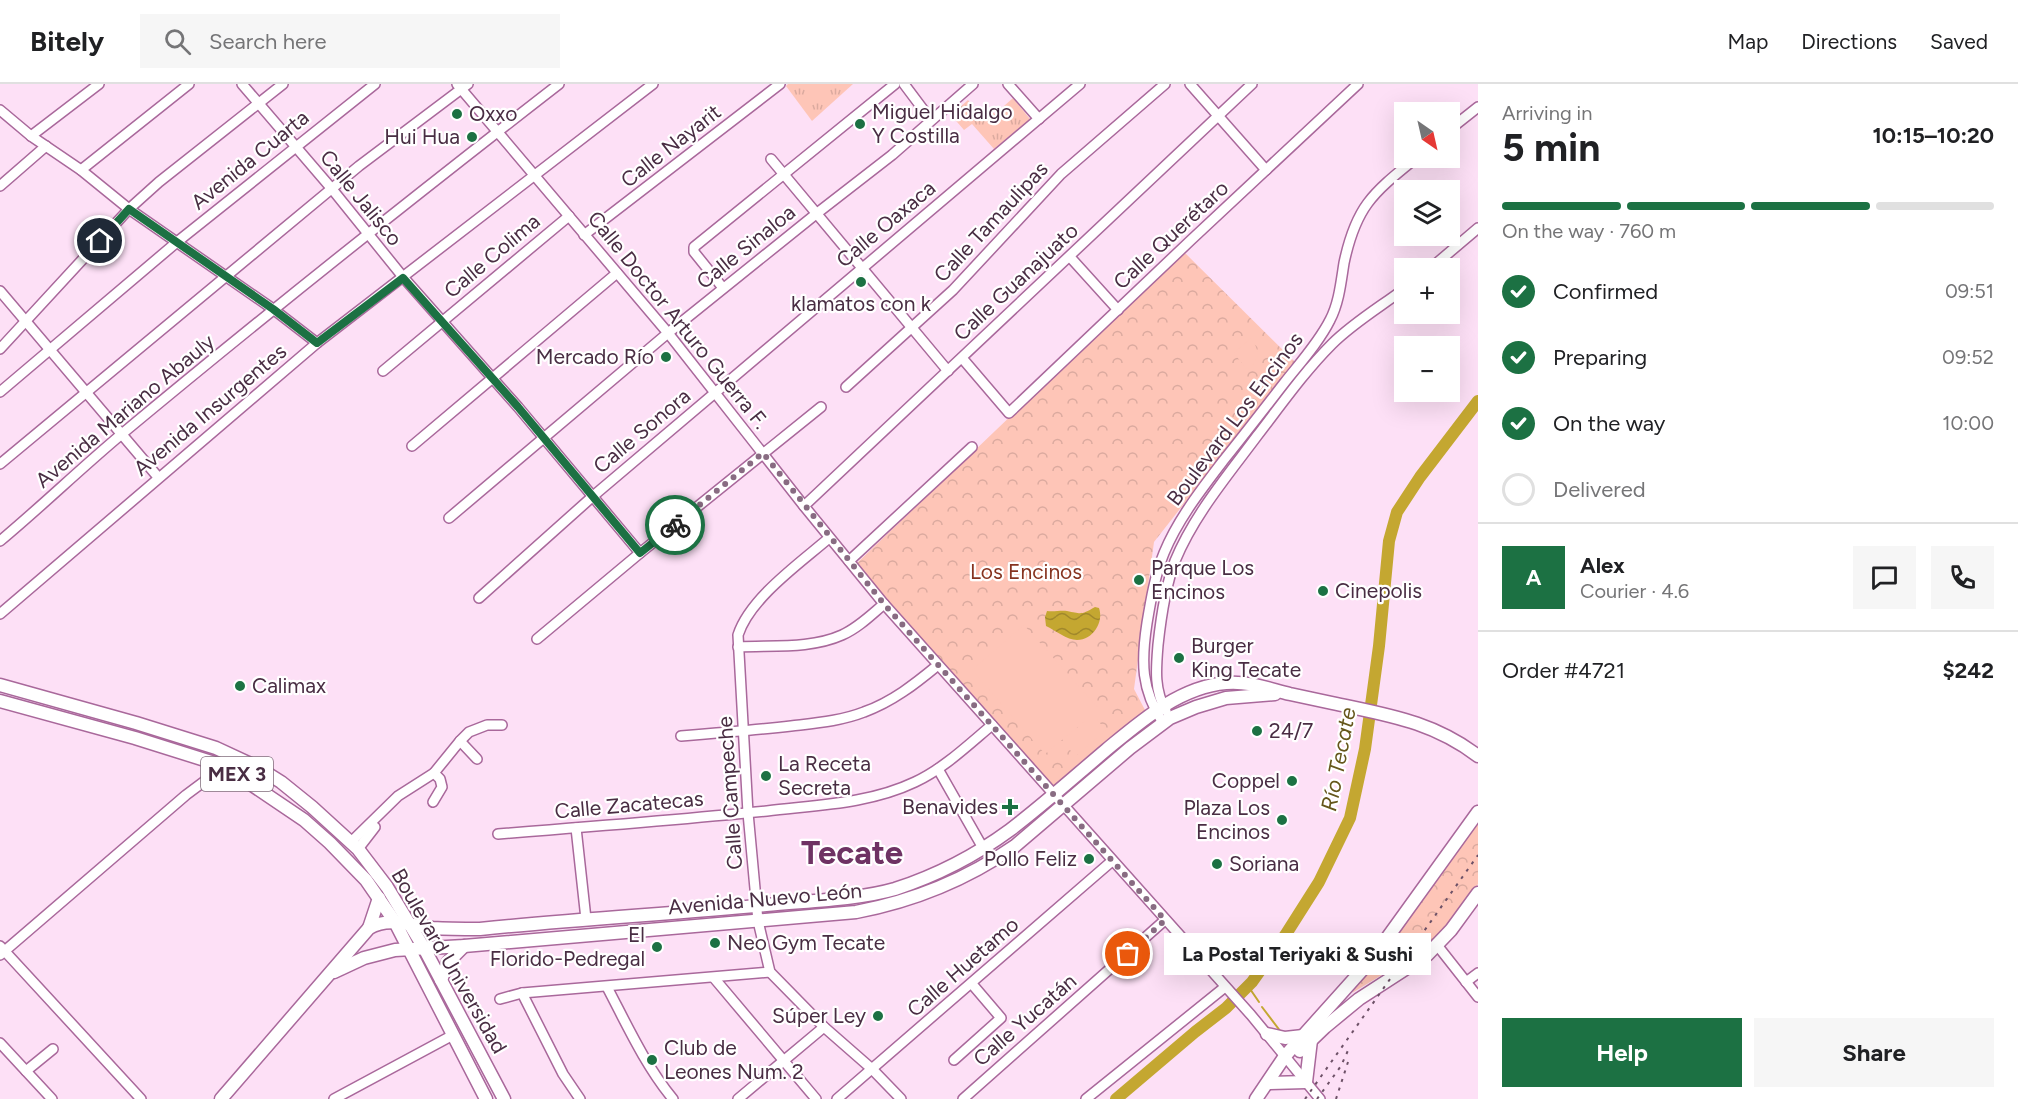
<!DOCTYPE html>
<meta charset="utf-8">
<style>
:root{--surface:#fff;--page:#f6f6f6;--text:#202124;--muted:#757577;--line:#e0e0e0;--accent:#1c7143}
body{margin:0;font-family:Figtree,sans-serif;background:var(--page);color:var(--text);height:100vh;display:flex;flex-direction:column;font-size:22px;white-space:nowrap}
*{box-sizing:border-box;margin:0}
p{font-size:20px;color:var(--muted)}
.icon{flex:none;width:33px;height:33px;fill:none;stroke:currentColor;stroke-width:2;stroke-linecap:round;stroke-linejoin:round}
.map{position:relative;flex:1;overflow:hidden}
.side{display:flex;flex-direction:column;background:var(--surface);width:540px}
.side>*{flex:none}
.needle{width:39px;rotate:146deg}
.buttons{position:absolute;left:1394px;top:18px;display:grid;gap:12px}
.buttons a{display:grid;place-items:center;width:66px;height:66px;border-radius:0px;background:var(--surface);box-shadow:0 6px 24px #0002;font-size:30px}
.pin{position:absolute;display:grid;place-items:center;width:51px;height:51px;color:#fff;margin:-26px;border:3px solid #fff;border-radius:50%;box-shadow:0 2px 6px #0007}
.courier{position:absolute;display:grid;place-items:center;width:60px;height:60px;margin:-30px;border:4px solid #1c7143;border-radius:50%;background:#fff;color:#222;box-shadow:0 2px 8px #0007}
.bubble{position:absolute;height:42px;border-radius:0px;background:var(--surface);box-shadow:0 6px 24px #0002;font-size:20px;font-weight:700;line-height:42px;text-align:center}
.summary em{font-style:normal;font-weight:700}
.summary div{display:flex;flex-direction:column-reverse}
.summary{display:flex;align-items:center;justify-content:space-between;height:102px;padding:0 24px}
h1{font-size:39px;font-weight:700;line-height:45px}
.bar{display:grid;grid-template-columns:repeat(4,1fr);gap:9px 6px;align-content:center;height:72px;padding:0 24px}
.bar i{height:8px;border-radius:4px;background:var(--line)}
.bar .on{background:var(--accent)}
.bar p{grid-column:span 4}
.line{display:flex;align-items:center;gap:15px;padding:0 24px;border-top:2px solid var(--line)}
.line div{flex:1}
.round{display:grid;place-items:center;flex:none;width:63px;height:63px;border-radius:0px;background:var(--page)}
ol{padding:0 24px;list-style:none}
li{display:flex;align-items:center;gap:18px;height:66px}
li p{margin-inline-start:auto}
li .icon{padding:6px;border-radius:50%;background:var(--accent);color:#fff;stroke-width:4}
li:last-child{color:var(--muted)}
li i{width:33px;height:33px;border:3px solid var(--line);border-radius:50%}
.cta{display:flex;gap:12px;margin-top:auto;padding:12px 24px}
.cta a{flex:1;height:69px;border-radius:0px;background:var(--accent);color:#fff;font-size:24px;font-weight:700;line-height:69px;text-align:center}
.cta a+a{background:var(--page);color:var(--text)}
header{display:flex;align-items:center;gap:36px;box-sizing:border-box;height:84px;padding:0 30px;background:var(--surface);border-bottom:2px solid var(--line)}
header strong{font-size:28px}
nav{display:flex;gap:33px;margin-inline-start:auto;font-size:21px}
.search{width:420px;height:54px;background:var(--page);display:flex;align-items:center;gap:15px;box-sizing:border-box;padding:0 21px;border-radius:0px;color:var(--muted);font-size:22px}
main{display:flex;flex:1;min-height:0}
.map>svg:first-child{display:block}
.grass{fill:url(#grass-tufts)}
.park{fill:url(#park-crowns)}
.garden{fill:#fec5b7}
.water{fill:url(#water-waves)}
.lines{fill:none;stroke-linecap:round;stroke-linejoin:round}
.stream{stroke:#c4a731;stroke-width:2}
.river{stroke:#c4a731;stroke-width:12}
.minor-casing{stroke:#a9689b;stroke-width:12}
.major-casing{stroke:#a9689b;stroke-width:15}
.minor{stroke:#fff;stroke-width:9}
.major{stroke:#fff;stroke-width:12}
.rail{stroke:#6d5167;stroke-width:2;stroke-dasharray:3 6;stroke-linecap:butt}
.done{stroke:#886c82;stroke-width:6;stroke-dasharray:0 10.8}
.route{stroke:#1c7143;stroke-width:8}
.poi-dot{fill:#1c7143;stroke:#fff;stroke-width:2}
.labels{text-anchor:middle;stroke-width:4.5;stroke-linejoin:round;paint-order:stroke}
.shield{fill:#fff;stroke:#806c7b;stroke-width:1.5}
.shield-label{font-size:20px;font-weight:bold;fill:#492d43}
.poi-label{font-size:21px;fill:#492d43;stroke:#fff;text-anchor:start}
.street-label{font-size:21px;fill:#492d43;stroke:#fff}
.park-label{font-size:21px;fill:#86331f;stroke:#fff}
.water-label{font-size:22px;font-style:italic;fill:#65561b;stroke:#fff}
.town-label{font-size:33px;font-weight:bold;fill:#6e3263;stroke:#fff}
</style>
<header>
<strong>Bitely</strong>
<div class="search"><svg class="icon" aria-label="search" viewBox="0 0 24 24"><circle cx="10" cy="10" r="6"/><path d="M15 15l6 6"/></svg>Search here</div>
<nav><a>Map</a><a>Directions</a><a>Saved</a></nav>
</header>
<main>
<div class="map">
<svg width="1478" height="1015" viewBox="0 0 1478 1015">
<defs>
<pattern id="grass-tufts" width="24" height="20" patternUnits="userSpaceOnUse" patternTransform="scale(1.5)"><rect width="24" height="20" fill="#fec5b7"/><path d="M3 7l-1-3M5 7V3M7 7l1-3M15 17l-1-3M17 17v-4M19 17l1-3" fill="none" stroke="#dbaa9f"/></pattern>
<pattern id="park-crowns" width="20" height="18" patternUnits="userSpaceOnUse" patternTransform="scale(1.5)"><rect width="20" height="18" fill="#fec5b7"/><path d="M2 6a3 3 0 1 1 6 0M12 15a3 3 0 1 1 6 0" fill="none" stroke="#dbaa9f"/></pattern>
<pattern id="water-waves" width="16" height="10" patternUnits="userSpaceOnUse" patternTransform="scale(1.5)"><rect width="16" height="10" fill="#c4a731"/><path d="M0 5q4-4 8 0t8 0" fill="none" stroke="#a1882b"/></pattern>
</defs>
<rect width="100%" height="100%" fill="#fde0f6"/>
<g class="grass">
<polygon points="788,0 853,0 812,37 786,2"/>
<polygon points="1013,14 1030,35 994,65 972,40 964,46 951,31 968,16 979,30 988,23 995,30"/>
</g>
<g class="park">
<polygon points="1183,167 1295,278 1154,458 1134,605 1145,626 1053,706 856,480"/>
<polygon points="1478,736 1478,800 1466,817 1428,863 1352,909"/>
</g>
<g class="garden">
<path d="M 1251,254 C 1260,267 1260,276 1247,286 L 1234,269 Z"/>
<polygon points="1024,541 1099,625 1093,631 1106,646 1076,672 1063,659 1085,637 1045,670 972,586"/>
</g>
<path class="water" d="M 1095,523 L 1099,524 C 1104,538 1093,556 1077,556 C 1067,556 1055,546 1046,542 L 1045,533 L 1047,527 C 1054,528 1061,526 1067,527 C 1082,530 1081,531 1095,523 Z"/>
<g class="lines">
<g class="stream">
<polyline points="1248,902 1259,918"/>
<polyline points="1262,923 1281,948"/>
</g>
<polyline class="river" points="1116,1015 1195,948 1226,924 1252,898 1286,850 1319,798 1350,734 1365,665 1379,562 1389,457 1397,428 1420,393 1478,317"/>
<g class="minor-casing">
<g id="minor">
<polyline points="242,0 332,105 403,193 518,323 640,469"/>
<polyline points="457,0 668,249 804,422 884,520 1251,931 1320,1015"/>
<polyline points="904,0 931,36"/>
<polyline points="1008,0 1039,35"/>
<polyline points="1190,0 1266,86"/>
<polyline points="0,26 31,52 81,86 129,125 273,225 317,259"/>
<polyline points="1449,46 1478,23"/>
<polyline points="31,52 99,0"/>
<polyline points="771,75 948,287"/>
<polyline points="81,86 189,0"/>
<polyline points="0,102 46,62"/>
<polyline points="584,151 780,0"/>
<polyline points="1070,173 1118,226"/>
<polyline points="1431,184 1478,144"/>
<polyline points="723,204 694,168 694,163 895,0"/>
<polyline points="0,207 158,393"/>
<polyline points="0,265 129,125 159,98 283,0"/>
<polyline points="962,274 1009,329 1191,156 1358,0"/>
<polyline points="383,287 569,132"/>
<polyline points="846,303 953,206 1061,90 1165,0"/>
<polyline points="0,308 177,158 375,0"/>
<polyline points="412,362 617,189"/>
<polyline points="0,380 359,82 468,0"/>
<polyline points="804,422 1252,0"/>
<polyline points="449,434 668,249 816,130 892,71 973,0"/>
<path d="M 829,454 C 800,479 750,514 738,551 L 748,729 L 758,837 L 770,888 L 824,943 L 872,985 L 901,1015"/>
<path d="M 0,457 C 42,422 81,384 123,349 C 266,230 412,114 559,0"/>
<polyline points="849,477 972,363"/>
<polyline points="479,514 592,413 1080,0"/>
<polyline points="0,530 317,259 653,0"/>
<polyline points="537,555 640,469 821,323"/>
<path d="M 738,563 C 772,561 811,565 842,551 C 858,544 871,531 884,520"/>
<path d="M 1166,627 C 1154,606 1156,585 1158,561 C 1161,533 1165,503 1175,477 C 1194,431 1228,391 1257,352 C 1281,321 1304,288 1332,260 C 1353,239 1380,223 1404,205"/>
<path d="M 1163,639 C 1141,605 1141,578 1147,539 C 1151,515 1155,491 1164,469 C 1178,435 1201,406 1223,377 C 1244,351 1264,325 1285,298 C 1300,279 1319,258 1330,236 C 1339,219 1341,198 1344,179 C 1356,122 1373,109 1416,74"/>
<path d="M 681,652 C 718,649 755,646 791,642 C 816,639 841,637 864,628 C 892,618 915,600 938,581"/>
<polyline points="460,657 477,675"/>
<polyline points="938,685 983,764"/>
<polyline points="433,718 442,703 440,695 434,689"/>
<polyline points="576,744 586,835"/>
<path d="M 498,750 C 588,743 678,736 767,727 C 816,721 869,720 915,698 C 943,685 967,662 992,641"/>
<polyline points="351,758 398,712 434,689 460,657 469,648 487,641 502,641"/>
<polyline points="358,765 375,743"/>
<polyline points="1437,861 1478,913"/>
<polyline points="0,862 141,1015"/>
<polyline points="0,871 186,711 237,673"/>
<polyline points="714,894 816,1015"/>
<polyline points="1466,898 1478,889"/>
<path d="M 607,903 C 627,941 645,981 673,1015"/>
<polyline points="522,909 563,990 580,1015"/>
<polyline points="500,915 522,909 770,888"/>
<polyline points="0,959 52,1015"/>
<polyline points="954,976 1001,934 972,900"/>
<polyline points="26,987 53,965"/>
<polyline points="334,1015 453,951"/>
<polyline points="738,1015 824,943"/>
<polyline points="837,1015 1112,777"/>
<polyline points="963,1015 1165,836"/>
<polyline points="1086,1015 1225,903"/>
</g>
</g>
<g class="major-casing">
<g id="major">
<polyline points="0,601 136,639 216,664 257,683 281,698 312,723 358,765 387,803 424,864 504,1015"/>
<polyline points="0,617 135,654 224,682 304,736 330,759 366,796 395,838 486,1015"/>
<polyline points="369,844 379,814"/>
<path d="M 334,888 L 364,874 L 395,866 L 464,862 L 856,828 C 914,817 966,796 1015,762 L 1130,664 L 1170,634 L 1196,623 L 1226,614 L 1275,610"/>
<polyline points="441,896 448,878 464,862"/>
<polyline points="1267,950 1285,954 1303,952"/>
<polyline points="1300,967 1325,943 1359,915 1427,871 1451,846 1478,809"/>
<polyline points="1269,999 1306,998 1311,956"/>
<path d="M 221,1015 L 369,844 C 389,832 412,842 433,844 C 449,845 465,845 480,845 C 575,835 671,830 766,821 C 805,817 857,816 895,805 C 935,792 976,771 1010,746 C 1043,721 1074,693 1106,666 C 1140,638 1179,603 1226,599 C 1249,597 1269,605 1290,610 C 1304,613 1318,616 1332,619 C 1387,631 1432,637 1478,672"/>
<polyline points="1256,1015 1285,972 1372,875 1478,728"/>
</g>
</g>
<use href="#minor" class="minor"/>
<use href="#major" class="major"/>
<g class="rail">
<polyline points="1305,1015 1478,771"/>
<polyline points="1317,1015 1341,982 1350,962"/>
<polyline points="1336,1015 1348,978"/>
</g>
</g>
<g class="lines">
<polyline class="done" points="675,441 763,369 884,520 1165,836 1128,870"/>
<polyline class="route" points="100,157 129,125 273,225 317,259 403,194 518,323 640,469 675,441"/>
</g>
<g class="poi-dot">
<circle cx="457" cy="30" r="6"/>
<circle cx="860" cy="40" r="6"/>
<circle cx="472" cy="53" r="6"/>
<circle cx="861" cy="198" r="6"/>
<circle cx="666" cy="273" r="6"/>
<circle cx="1139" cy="496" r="6"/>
<circle cx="1323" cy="507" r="6"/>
<circle cx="1179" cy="574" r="6"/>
<circle cx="240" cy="602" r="6"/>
<circle cx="1257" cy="647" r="6"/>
<circle cx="766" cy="692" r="6"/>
<circle cx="1292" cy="697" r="6"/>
<path d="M1007 714h6v6h6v6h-6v6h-6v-6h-6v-6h6z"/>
<circle cx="1282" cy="736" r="6"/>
<circle cx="1089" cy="775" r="6"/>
<circle cx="1217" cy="780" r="6"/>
<circle cx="715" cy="859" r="6"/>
<circle cx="657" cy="863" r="6"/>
<circle cx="878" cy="932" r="6"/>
<circle cx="652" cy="976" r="6"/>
</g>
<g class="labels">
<rect class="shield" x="201" y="673" width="72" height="34" rx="4.5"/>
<g class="shield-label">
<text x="237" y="697">MEX 3</text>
</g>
<g class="poi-label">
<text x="872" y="35">Miguel Hidalgo<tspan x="872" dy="24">Y Costilla</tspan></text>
<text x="469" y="37">Oxxo</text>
<text x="460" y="60" text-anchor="end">Hui Hua</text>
<text x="861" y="227" text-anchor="middle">klamatos con k</text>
<text x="654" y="280" text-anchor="end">Mercado Río</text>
<text x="1151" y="491">Parque Los<tspan x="1151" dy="24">Encinos</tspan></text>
<text x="1335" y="514">Cinepolis</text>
<text x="1191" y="569">Burger<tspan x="1191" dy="24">King Tecate</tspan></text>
<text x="252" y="609">Calimax</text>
<text x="1269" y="654">24/7</text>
<text x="778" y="687">La Receta<tspan x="778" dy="24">Secreta</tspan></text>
<text x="1280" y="704" text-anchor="end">Coppel</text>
<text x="998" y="730" text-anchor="end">Benavides</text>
<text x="1270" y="731" text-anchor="end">Plaza Los<tspan x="1270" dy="24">Encinos</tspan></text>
<text x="1077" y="782" text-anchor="end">Pollo Feliz</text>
<text x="1229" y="787">Soriana</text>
<text x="645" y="858" text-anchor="end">El<tspan x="645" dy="24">Florido-Pedregal</tspan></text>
<text x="727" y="866">Neo Gym Tecate</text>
<text x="866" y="939" text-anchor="end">Súper Ley</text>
<text x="664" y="971">Club de<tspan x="664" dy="24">Leones Num. 2</tspan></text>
</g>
<g class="street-label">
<text transform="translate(671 62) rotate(-38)" y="7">Calle Nayarit</text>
<text transform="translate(250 76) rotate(-39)" y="7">Avenida Cuarta</text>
<text transform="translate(361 114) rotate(51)" y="7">Calle Jalisco</text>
<text transform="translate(991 138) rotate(-47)" y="7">Calle Tamaulipas</text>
<text transform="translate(886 140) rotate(-40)" y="7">Calle Oaxaca</text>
<text transform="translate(1171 151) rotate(-43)" y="7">Calle Querétaro</text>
<text transform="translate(746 163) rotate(-39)" y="7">Calle Sinaloa</text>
<text transform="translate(492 172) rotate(-40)" y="7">Calle Colima</text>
<text transform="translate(1016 198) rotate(-43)" y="7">Calle Guanajuato</text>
<text transform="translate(678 236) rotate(51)" y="7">Calle Doctor Arturo Guerra F.</text>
<text transform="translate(210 326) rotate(-40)" y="7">Avenida Insurgentes</text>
<text transform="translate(125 327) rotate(-40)" y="7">Avenida Mariano Abauly</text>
<text transform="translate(1235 335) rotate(-53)" y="7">Boulevard Los Encinos</text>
<text transform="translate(642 347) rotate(-40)" y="7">Calle Sonora</text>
<text transform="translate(730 709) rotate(-94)" y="7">Calle Campeche</text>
<text transform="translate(629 721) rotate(-5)" y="7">Calle Zacatecas</text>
<text transform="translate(765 815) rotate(-5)" y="7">Avenida Nuevo León</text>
<text transform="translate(449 877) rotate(60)" y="7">Boulevard Universidad</text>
<text transform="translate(963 883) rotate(-41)" y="7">Calle Huetamo</text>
<text transform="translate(1025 936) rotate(-41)" y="7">Calle Yucatán</text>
</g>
<g class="park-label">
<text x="1026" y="495">Los Encinos</text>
</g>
<g class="water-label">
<text transform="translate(1338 675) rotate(-79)" y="8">Río Tecate</text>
</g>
<g class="town-label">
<text x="852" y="780">Tecate</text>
</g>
</g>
</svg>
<div class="buttons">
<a><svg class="needle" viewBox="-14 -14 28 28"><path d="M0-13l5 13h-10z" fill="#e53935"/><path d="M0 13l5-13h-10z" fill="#757577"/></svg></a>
<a><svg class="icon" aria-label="layers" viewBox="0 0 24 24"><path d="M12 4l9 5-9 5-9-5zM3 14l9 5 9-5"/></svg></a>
<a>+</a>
<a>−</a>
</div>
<div class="pin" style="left:1128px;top:870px;background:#ea580c"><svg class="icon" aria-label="bag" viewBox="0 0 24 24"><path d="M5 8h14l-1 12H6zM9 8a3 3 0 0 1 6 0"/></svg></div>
<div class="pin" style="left:100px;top:157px;background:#1f2937"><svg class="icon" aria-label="home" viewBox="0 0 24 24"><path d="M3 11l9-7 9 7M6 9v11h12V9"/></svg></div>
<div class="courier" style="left:675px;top:441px"><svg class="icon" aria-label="bike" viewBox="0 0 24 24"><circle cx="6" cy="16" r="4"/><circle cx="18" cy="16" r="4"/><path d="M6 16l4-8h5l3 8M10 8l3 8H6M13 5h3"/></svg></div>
<div class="bubble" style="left:1164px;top:849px;width:267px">La Postal Teriyaki &amp; Sushi</div>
</div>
<section class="side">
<div class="summary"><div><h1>5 min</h1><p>Arriving in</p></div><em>10:15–10:20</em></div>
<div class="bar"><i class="on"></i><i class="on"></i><i class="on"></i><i></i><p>On the way · 760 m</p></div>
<ol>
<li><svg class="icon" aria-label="check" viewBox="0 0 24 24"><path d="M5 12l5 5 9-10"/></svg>Confirmed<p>09:51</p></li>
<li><svg class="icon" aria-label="check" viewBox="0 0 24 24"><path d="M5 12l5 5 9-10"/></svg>Preparing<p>09:52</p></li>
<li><svg class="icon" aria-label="check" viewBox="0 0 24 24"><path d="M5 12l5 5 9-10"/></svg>On the way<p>10:00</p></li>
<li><i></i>Delivered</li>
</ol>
<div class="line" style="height:108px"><b class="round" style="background:var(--accent);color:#fff">A</b><div><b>Alex</b><p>Courier · 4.6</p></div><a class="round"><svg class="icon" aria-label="chat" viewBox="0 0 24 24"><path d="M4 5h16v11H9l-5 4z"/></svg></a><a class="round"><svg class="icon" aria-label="phone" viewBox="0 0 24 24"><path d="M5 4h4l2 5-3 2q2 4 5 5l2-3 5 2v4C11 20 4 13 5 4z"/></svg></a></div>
<div class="line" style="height:78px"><div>Order #4721</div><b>$242</b></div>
<div class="cta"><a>Help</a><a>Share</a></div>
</section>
</main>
